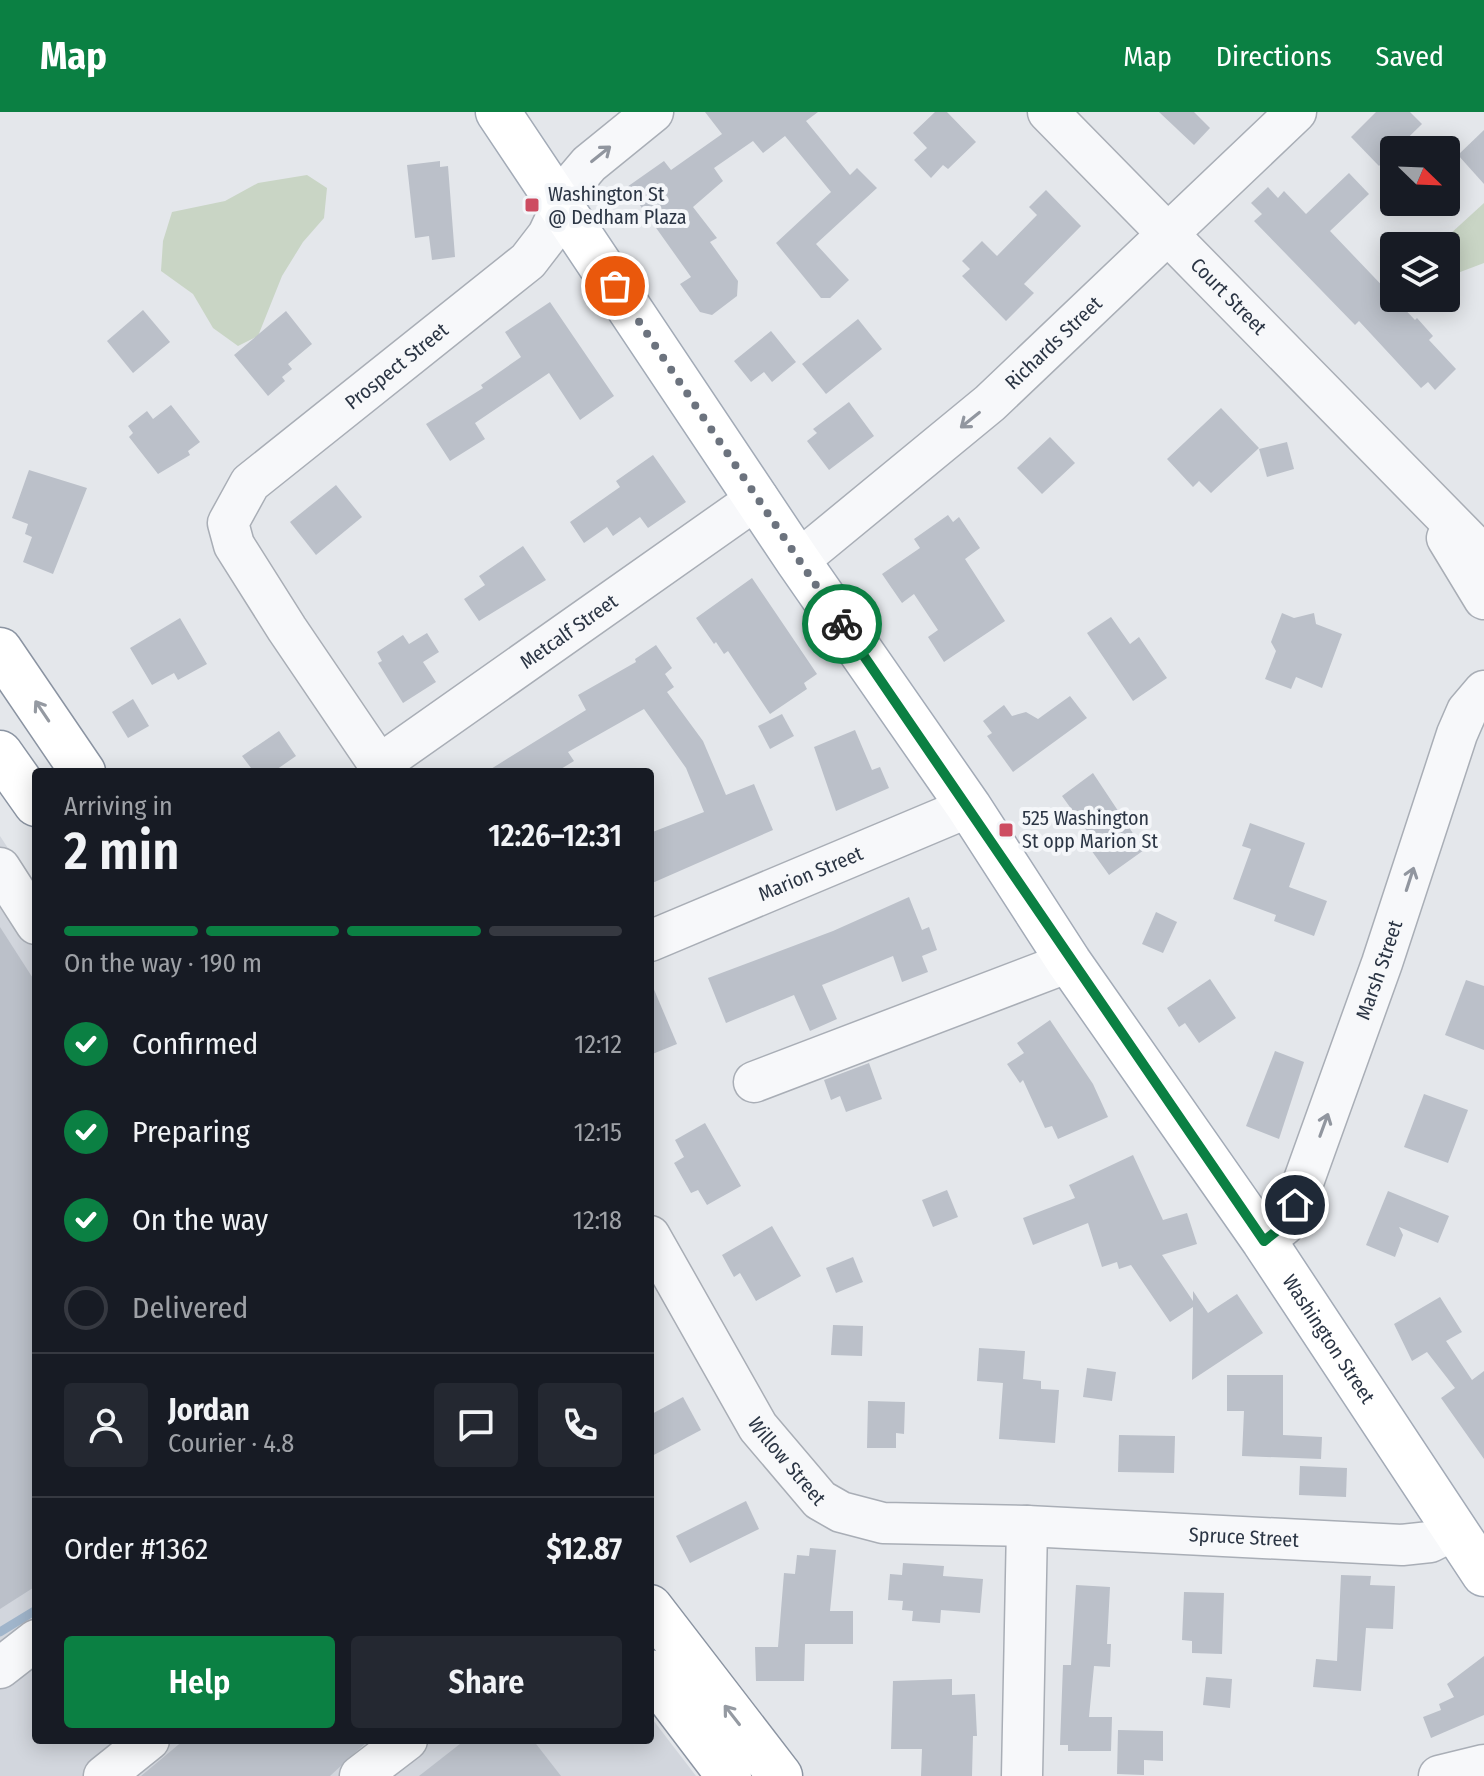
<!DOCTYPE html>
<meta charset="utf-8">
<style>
:root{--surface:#171b24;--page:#242831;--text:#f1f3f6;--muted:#9ea1a6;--line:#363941;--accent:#0b8043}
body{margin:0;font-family:"Fira Sans Condensed",sans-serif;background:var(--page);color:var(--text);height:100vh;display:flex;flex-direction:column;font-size:30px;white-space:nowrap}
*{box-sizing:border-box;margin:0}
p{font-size:26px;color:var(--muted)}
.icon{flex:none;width:44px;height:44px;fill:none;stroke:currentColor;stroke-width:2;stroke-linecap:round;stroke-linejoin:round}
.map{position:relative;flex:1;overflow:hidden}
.panel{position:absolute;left:32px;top:656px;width:622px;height:976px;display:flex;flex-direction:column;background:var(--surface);border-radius:8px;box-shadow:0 4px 20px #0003}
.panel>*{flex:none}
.needle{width:52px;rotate:113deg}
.controls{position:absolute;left:1380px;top:24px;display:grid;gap:16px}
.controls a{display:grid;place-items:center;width:80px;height:80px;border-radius:8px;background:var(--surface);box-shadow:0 4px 20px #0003;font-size:40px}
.pin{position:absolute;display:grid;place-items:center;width:68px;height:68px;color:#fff;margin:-34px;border:4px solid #fff;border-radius:50%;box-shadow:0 2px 8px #0007}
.courier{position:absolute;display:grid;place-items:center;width:80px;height:80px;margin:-40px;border:6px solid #0b8043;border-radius:50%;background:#fff;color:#222;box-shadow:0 2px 10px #0007}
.summary em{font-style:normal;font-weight:600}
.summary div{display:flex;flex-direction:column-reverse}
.summary{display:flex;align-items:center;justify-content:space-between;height:136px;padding:0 32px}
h1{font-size:52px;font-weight:600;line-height:60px}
.bar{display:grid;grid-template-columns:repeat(4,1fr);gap:12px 8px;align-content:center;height:96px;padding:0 32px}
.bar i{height:10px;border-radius:6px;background:var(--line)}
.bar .active{background:var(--accent)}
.bar p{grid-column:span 4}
.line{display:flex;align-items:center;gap:20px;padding:0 32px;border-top:2px solid var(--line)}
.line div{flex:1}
.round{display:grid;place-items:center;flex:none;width:84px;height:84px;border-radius:8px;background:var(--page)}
ol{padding:0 32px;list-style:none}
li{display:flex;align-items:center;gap:24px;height:88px}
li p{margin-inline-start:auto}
li .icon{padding:8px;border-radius:50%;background:var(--accent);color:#fff;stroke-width:4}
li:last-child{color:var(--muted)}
li i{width:44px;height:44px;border:4px solid var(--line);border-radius:50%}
.cta{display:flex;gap:16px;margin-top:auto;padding:16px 32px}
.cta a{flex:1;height:92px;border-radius:8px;background:var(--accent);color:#fff;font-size:32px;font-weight:600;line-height:92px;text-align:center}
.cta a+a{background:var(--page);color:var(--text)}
header{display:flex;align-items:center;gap:48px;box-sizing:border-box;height:112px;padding:0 40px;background:var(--accent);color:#fff}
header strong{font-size:38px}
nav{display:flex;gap:44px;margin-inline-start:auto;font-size:28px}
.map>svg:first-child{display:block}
.built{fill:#d2d6dd}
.green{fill:#c9d5c5}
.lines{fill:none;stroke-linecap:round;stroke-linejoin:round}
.stream{stroke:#a0b5cb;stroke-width:9}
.building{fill:#bbc0c9}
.minor-casing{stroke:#a9aeb6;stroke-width:43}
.major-casing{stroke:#a3abb7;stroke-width:47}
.highway-casing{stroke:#8b94a2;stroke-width:47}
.minor{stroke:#f7f8fa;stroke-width:40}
.major{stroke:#fff;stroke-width:44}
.highway{stroke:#fff;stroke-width:44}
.oneway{stroke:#91969f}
.oneway2{stroke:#959aa2}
.done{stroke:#6c737e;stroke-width:8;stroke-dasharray:0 14.4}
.route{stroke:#0b8043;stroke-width:10}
.poi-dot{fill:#cd4c61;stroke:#f4f6f9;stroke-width:3}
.labels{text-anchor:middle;stroke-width:8;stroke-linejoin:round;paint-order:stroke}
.poi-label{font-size:20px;fill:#2b3544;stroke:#f4f6f9;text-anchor:start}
.street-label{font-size:20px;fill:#2b3544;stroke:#f4f6f9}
</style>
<header>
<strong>Map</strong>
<nav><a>Map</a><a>Directions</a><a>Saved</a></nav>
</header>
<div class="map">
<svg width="1484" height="1664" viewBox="0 0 1484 1664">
<rect width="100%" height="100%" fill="#e4e7eb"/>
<polygon class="built" points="0,724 36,779 36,1628 650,1628 650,1604 696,1664 0,1664"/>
<g class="green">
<polygon points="307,63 327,76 324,106 303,130 282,164 258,224 238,234 213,216 193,182 161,159 163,129 172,100 225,89 258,71"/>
<polygon points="1484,91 1484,151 1447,165 1446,134 1437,134"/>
</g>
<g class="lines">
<polyline class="stream" points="0,1520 36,1498"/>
</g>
<g class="building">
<polygon points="705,0 818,0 806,9 850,63 857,56 877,76 816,132 849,168 830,186 821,186 776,131 831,80 785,24 763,41 753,29 714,56 723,69 693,95 717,126 710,130 738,169 737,184 712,203 700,200 680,172 691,165 627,75 664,49 671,58 722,22"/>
<polygon points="935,0 947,0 976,30 948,57 943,53 931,66 914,48 927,36 913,21"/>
<polygon points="1159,0 1194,0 1210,16 1194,33"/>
<polygon points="1376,0 1410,0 1422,12 1379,54 1351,25"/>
<polygon points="1484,18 1484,72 1458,43"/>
<polygon points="440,49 440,55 448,54 455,145 432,148 429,124 415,126 407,53"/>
<polygon points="1349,61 1369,82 1330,119 1415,208 1417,206 1433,224 1429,228 1456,257 1435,278 1428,270 1421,276 1359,209 1355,213 1254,109 1262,102 1251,91 1268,75 1278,86 1284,79 1306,102"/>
<polygon points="1046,78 1081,114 1024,172 1034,181 1006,209 962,164 970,157 962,149 982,129 997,144 1037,103 1029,95"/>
<polygon points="550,190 614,284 580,308 549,261 475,311 485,327 450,349 426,312 483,276 481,273 521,245 505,220"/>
<polygon points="143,198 170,230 133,261 107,229"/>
<polygon points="286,199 312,232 288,252 292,257 282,265 285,269 268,284 234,243"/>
<polygon points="858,207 882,237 826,282 802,252"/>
<polygon points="771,219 796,250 772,270 764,260 751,270 734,249"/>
<polygon points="849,290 874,324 829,358 807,329 817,321 813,317"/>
<polygon points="171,293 200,330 188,339 190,343 158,362 129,325 133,321 128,314 147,299 153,307"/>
<polygon points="1221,296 1259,336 1211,381 1199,369 1193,375 1167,347"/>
<polygon points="1050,325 1075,351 1042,382 1017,356"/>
<polygon points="1287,330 1294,357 1267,365 1259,337"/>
<polygon points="653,343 686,390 648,416 640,405 613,424 607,415 584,431 570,410 620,375 616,369"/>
<polygon points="29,358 87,376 53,462 23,450 32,425 25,422 28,412 12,406"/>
<polygon points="336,373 362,405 316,443 290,410"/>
<polygon points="948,403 953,410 959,405 980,436 965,447 1005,509 944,550 928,525 938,518 914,482 902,491 882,462 920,436 914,427"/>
<polygon points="523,434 546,468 479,509 464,487 485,473 479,464"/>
<polygon points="752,466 817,562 804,571 807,577 770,602 728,539 724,542 716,530 714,532 696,506"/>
<polygon points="1282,501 1294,506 1314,501 1316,512 1342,522 1322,576 1296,565 1291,577 1265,567 1276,539 1271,530"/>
<polygon points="1111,505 1130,532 1139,525 1167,566 1133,589 1087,521"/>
<polygon points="180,506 207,552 178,568 174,561 152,573 130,536"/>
<polygon points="427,521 439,540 423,550 436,570 403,591 378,551 382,549 377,540 403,523 409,532"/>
<polygon points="656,533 672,556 665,562 674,575 667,580 703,629 726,683 754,672 773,718 650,772 650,721 704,700 686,656 644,597 568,640 574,649 556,660 486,660 586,598 578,583 636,550 635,547"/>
<polygon points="1070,584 1087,606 1013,660 987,624 992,621 983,609 1004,593 1012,604 1026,600 1038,607"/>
<polygon points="133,587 149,614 128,626 112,600"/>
<polygon points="782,602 794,624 770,637 758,614"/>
<polygon points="855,618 872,658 880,655 889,676 836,699 814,635"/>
<polygon points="279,619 296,644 273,660 254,660 242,644"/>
<polygon points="1093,661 1144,738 1109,763 1081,724 1087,719 1062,684"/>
<polygon points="1250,711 1305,731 1289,775 1327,789 1314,824 1274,809 1276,803 1233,787 1251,737 1242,734"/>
<polygon points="909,785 922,818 929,815 937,838 922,844 928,860 902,870 893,844 822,873 837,907 810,919 794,883 726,911 708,866 833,819"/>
<polygon points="1156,800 1177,810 1163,841 1142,832"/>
<polygon points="0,815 36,871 36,1474 0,1497"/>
<polygon points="1210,867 1236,906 1199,931 1185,911 1179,915 1167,896"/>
<polygon points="650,868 677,932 650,943"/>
<polygon points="1466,868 1484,874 1484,938 1445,923"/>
<polygon points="1050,908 1093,972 1108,1005 1058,1027 1052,1014 1045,1016 1023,968 1020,971 1007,952 1024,941 1017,931"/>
<polygon points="1275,939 1304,950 1279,1027 1246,1014"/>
<polygon points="869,951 882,987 846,1000 840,984 831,988 824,968"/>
<polygon points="1424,982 1468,998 1448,1051 1404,1035"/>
<polygon points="705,1011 741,1074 707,1093 698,1078 691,1081 674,1051 684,1045 675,1028"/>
<polygon points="1133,1043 1163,1108 1187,1101 1197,1132 1162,1143 1193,1189 1193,1179 1208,1201 1237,1182 1263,1221 1192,1268 1193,1195 1170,1210 1131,1153 1119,1157 1117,1150 1102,1155 1088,1111 1033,1133 1023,1106 1075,1086 1069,1073"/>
<polygon points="947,1078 958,1105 933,1115 922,1088"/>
<polygon points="1388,1079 1449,1104 1438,1131 1399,1115 1403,1123 1395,1145 1366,1133"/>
<polygon points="772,1114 801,1164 756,1189 740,1161 734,1165 722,1143"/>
<polygon points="853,1145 863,1170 836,1181 826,1156"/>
<polygon points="1440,1185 1462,1220 1446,1229 1472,1268 1484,1259 1484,1347 1441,1286 1455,1276 1427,1240 1412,1249 1394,1212"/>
<polygon points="833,1213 863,1214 862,1244 831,1243"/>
<polygon points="979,1236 1025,1239 1023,1267 1041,1269 1041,1277 1059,1278 1055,1331 999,1327 1003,1271 977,1269"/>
<polygon points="1087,1256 1116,1260 1112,1289 1083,1285"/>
<polygon points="1227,1263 1283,1263 1283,1323 1322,1325 1321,1347 1242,1344 1244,1299 1227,1299"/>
<polygon points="683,1285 701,1318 650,1345 650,1303"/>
<polygon points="868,1289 905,1290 904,1322 896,1321 896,1336 867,1336"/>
<polygon points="1119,1323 1175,1324 1174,1361 1118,1360"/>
<polygon points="1300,1354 1347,1356 1346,1385 1299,1383"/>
<polygon points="746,1389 759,1417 690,1451 676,1424"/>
<polygon points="810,1436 836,1438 830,1499 853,1499 853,1532 805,1532 804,1569 756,1569 755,1535 778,1535 784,1461 795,1462 797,1443 809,1444"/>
<polygon points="903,1451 944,1454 943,1464 983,1467 980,1501 941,1498 940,1511 912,1509 913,1499 902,1498 903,1489 888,1488 890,1462 902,1463"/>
<polygon points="1341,1463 1371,1464 1370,1473 1395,1474 1393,1517 1366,1516 1361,1579 1313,1575 1316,1547 1337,1549"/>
<polygon points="1076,1473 1110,1475 1107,1532 1111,1532 1110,1555 1094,1554 1089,1605 1112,1605 1111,1639 1068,1639 1068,1633 1060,1633 1063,1553 1071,1553"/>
<polygon points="1184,1480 1224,1481 1222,1542 1192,1541 1192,1529 1182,1528"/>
<polygon points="1484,1544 1484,1603 1431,1626 1423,1605 1441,1598 1439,1592 1454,1585 1447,1572"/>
<polygon points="1206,1565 1232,1567 1230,1596 1203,1593"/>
<polygon points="952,1567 952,1583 975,1582 977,1624 973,1624 972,1664 921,1664 922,1637 891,1637 893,1569"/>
<polygon points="1118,1618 1163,1619 1163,1649 1144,1648 1144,1663 1117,1662"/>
<polygon points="184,1628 369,1628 330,1664 141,1664"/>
<polygon points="465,1628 533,1628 561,1664 419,1664"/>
</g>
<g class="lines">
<g class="minor-casing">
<g id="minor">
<path id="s1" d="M 1048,0 L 1484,444"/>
<polyline points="1447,426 1484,487"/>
<path id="s2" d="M 798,449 L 990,291 L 1296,0"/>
<path id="s3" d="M 379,653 L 758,386"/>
<path id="s4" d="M 384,660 L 287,517 L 234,433 L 228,411 L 250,371 L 528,149 L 548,123 L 572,72 L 589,52 L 653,0"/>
<polyline points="0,756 36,812"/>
<path id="s5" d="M 650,829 L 969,695"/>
<polyline points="754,970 1069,850"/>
<path id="s6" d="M 650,1124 L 758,1315 L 820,1388 L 841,1400 L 883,1411 L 1027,1414 L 1402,1433 L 1430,1430 L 1456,1417"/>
<path id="s7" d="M 1264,1129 L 1284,1113 L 1295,1093 L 1382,851 L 1457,622 L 1467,599 L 1484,579"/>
<polyline points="0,1556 36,1528"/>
<polyline points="104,1664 149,1628"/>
<polyline points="360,1664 407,1628"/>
<polyline points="1022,1664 1027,1414"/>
<polyline points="1439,1664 1484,1653"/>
</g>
</g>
<g class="major-casing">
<g id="major">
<path id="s8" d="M 498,0 L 798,449 L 969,695 L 1069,850 L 1264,1129 L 1484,1462"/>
</g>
</g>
<g class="highway-casing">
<g id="highway">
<polyline points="0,538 83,660"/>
<polyline points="0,641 36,692"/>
<polyline points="650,1495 780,1664"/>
<polyline points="650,1560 729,1664"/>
</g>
</g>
<use href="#minor" class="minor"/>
<use href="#major" class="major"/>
<use href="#highway" class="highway"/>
</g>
<defs><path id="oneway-shaft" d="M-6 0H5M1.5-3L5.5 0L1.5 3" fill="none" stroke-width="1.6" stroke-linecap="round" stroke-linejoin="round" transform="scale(2)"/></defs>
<g class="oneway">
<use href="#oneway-shaft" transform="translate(601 42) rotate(-39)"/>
<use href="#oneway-shaft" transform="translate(970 308) rotate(141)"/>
<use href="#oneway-shaft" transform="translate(1410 767) rotate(-72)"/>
<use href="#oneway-shaft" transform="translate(1324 1013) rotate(-70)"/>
</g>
<g class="oneway2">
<use href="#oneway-shaft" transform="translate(42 599) rotate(-124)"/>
<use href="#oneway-shaft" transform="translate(732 1603) rotate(-128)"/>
</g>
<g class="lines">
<polyline class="done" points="615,174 842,512"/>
<path class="route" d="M 842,512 C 984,717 1122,924 1264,1129 L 1284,1113 L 1295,1093"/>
</g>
<g class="poi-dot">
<rect x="524" y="85" width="16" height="16" rx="4"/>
<rect x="998" y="710" width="16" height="16" rx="4"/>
</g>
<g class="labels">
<g class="poi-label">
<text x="548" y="89">Washington St<tspan x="548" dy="23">@ Dedham Plaza</tspan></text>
<text x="1022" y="713">525 Washington<tspan x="1022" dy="23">St opp Marion St</tspan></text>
</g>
<g class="street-label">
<text dy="7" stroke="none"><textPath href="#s1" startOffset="258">Court Street</textPath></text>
<text dy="7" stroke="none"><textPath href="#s2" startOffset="336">Richards Street</textPath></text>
<text dy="7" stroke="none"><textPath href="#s4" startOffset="528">Prospect Street</textPath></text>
<text dy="7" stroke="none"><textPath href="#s3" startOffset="232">Metcalf Street</textPath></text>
<text dy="7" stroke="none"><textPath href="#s5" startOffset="174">Marion Street</textPath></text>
<text dy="7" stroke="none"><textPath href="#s7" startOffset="298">Marsh Street</textPath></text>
<text dy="7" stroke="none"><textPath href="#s8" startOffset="1482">Washington Street</textPath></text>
<text dy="7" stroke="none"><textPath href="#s6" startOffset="264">Willow Street</textPath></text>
<text dy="7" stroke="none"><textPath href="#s6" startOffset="744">Spruce Street</textPath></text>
</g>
</g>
</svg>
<div class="controls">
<a><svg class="needle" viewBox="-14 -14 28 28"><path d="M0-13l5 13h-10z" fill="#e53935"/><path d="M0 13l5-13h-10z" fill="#9ea1a6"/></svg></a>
<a><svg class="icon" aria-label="layers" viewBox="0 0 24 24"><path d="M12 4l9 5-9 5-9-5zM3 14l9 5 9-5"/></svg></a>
</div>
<div class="pin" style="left:615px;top:174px;background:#ea580c"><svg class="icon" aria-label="bag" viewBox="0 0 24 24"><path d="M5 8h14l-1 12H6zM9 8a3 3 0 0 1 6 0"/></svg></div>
<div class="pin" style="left:1295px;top:1093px;background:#1f2937"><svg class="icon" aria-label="home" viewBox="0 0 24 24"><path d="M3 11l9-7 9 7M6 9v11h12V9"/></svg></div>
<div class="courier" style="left:842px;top:512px"><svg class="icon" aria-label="bike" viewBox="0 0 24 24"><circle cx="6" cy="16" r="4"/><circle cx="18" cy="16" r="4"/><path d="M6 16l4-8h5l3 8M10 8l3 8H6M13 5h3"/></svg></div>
<section class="panel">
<div class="summary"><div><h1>2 min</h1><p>Arriving in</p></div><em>12:26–12:31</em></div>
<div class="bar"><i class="active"></i><i class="active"></i><i class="active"></i><i></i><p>On the way · 190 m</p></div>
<ol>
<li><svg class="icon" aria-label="check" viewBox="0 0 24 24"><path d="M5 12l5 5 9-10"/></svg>Confirmed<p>12:12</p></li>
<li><svg class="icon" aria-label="check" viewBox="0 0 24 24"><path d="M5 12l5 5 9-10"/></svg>Preparing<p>12:15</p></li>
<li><svg class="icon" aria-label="check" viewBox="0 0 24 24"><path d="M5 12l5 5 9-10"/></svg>On the way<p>12:18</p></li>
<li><i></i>Delivered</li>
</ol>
<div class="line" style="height:144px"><a class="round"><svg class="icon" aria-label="person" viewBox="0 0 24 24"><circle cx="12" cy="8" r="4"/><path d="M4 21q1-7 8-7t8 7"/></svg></a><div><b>Jordan</b><p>Courier · 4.8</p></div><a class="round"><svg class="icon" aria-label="chat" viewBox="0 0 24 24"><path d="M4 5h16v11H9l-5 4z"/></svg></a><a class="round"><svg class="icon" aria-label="phone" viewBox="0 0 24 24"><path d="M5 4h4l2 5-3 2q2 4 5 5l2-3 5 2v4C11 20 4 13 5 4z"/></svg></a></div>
<div class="line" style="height:104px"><div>Order #1362</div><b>$12.87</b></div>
<div class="cta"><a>Help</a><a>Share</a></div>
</section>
</div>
